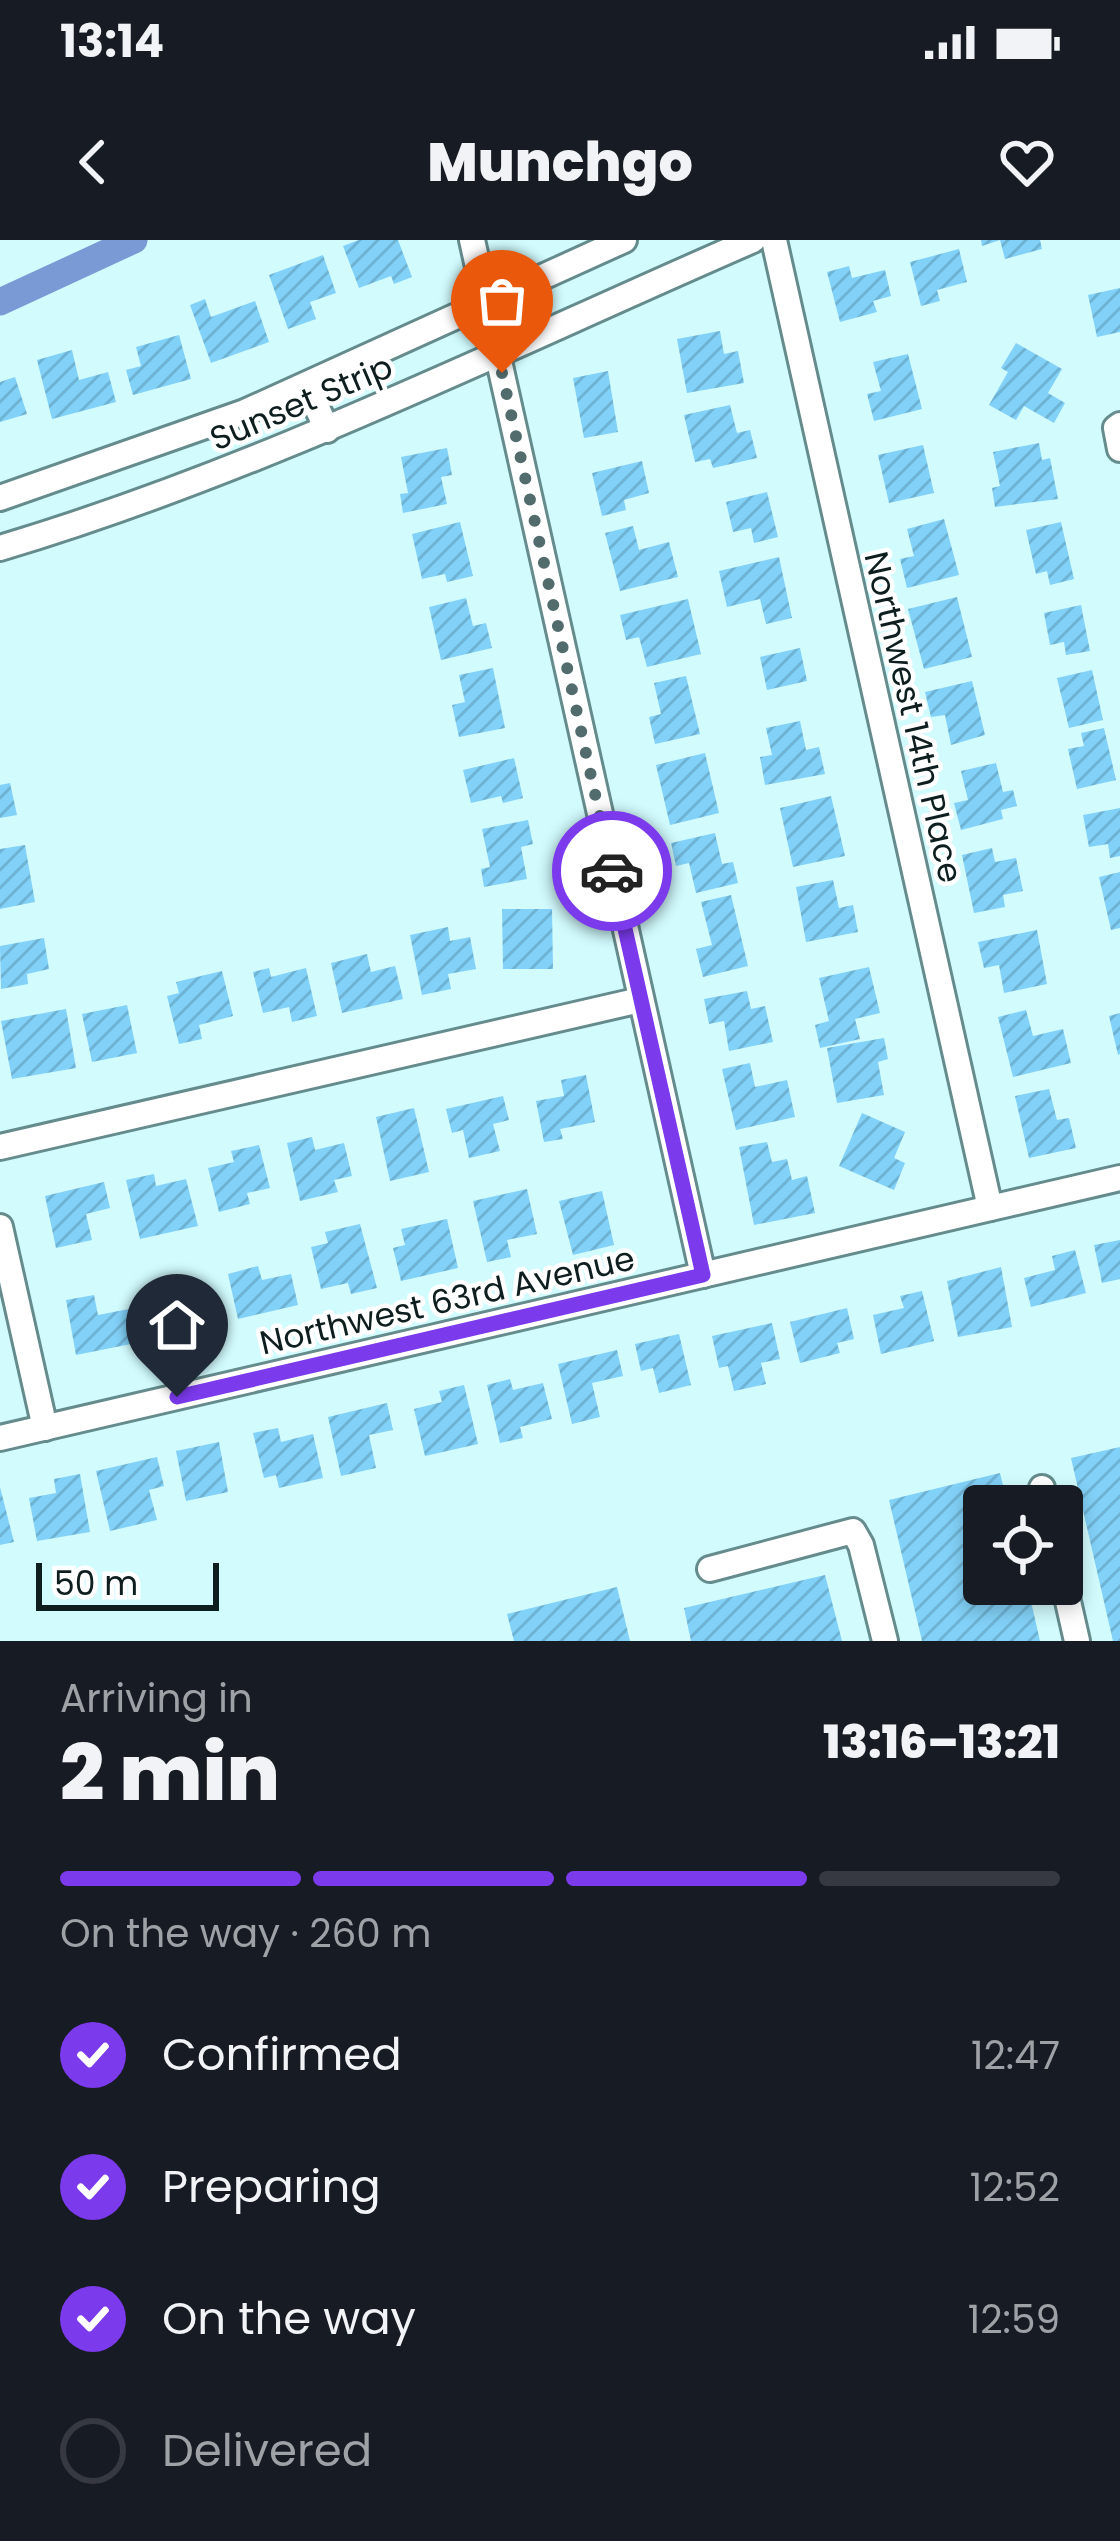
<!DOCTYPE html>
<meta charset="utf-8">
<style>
:root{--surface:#171b24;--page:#242831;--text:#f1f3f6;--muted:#9ea1a6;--line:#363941;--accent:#7c3aed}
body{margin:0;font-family:Poppins,sans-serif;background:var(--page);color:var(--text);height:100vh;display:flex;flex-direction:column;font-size:45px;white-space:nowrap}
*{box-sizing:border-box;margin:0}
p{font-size:39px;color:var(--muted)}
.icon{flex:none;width:66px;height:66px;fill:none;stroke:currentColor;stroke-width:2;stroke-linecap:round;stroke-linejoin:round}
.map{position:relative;height:1401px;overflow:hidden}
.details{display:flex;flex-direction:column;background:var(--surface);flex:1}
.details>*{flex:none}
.controls{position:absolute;left:963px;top:1245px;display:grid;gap:24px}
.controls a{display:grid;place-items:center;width:120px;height:120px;border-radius:12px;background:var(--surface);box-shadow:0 6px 18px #0003;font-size:60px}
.scale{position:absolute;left:36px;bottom:30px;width:183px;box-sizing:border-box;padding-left:12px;border:6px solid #0e1e1e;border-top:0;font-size:33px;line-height:42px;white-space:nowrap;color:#0e1e1e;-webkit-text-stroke:9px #fff;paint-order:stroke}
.pin{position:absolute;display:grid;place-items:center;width:102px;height:102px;color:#fff;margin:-123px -51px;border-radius:50% 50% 50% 0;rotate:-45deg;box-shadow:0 0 12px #0007}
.pin .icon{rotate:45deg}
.courier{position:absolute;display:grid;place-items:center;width:120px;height:120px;margin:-60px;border:9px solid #7c3aed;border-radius:50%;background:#fff;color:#222;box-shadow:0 3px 15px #0007}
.overview em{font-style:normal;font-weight:800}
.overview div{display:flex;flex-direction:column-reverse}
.overview{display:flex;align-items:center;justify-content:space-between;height:204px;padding:0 60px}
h1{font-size:78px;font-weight:800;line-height:90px}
.bar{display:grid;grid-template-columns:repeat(4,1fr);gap:18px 12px;align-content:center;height:144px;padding:0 60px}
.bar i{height:15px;border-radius:9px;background:var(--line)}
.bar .current{background:var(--accent)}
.bar p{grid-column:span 4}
ol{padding:0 60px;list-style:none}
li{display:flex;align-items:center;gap:36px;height:132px}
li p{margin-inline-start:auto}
li .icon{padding:12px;border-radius:50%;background:var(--accent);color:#fff;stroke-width:4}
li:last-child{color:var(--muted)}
li i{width:66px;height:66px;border:6px solid var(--line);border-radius:50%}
.status{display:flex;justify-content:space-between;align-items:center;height:84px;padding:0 60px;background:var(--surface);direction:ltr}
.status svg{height:33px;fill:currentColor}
header{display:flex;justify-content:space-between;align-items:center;height:156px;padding:0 60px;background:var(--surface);font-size:54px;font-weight:800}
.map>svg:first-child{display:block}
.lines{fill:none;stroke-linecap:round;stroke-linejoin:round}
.canal{stroke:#799ad5;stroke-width:27}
.building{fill:url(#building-hatch)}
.minor-casing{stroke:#658b8d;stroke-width:30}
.minor{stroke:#fff;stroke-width:24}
.done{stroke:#526b6c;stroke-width:12;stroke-dasharray:0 21.6}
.route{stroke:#7c3aed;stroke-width:15}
.labels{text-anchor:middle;stroke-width:9;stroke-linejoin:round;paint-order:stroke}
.street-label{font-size:33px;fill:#0e1e1e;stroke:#fff}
</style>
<div class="status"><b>13:14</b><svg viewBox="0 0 49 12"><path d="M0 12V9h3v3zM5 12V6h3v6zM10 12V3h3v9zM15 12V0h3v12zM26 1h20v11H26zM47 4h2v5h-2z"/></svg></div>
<header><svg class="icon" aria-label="back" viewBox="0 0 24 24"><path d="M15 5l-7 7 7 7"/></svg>Munchgo<svg class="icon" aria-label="heart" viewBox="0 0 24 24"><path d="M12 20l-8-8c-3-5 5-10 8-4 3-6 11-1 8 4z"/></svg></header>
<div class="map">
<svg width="1120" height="1401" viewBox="0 0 1120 1401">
<defs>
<pattern id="building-hatch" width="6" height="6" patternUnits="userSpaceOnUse" patternTransform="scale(3)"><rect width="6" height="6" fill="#82d1f8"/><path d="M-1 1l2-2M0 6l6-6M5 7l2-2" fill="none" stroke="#6fb3d4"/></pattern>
</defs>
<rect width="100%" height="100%" fill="#d1fbfd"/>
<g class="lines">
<polyline class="canal" points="0,62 134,0"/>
</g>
<g class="building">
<polygon points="359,0 398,0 412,37 394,44 391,36 359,48 343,6"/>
<polygon points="981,0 1040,0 1042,9 1005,19 1000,0 982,6"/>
<polygon points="959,9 967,42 937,50 940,61 921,66 910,22"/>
<polygon points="323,15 336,53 310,62 316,79 288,89 269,35"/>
<polygon points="849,26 852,38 885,30 891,56 873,61 877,72 840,82 827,32"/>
<polygon points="1120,48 1120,92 1097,97 1088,55"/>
<polygon points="205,59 211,77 255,61 269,102 211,123 190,65"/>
<polygon points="720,91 724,114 738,111 744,143 687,153 677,99"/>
<polygon points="179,95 191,139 133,155 126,130 141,126 136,107"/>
<polygon points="1016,103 1062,129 1048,153 1065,163 1054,183 1024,166 1016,180 989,165 1008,132 1001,128"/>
<polygon points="72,110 79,140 108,132 116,162 52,179 37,120"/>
<polygon points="908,114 922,169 874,181 867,154 881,151 873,122"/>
<polygon points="608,131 618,192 584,198 573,138"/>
<polygon points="15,137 27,174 0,182 0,142"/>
<polygon points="730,165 737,193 750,190 757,218 713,228 710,219 695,222 684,175"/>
<polygon points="1039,203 1042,220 1050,218 1058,259 995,267 992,248 1000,246 993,212"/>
<polygon points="923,205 934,253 889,263 878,215"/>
<polygon points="447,208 452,235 441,237 447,264 403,273 400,254 408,253 401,217"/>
<polygon points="642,221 649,253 624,260 626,270 602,276 592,233"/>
<polygon points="767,252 778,297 754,303 751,288 733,292 726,262"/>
<polygon points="944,279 959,335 907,348 900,319 914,316 907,289"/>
<polygon points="460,282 473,336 447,342 445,334 422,339 412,294"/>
<polygon points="1061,282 1074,339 1050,345 1047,331 1036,334 1026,290"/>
<polygon points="633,286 639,310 669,302 678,337 620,351 605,293"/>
<polygon points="779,317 792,378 766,384 760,359 727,367 719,331"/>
<polygon points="957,357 972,417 924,429 908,369"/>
<polygon points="466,358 473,386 486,383 492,408 441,420 429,367"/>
<polygon points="688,359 701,414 647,427 639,397 626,400 620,375"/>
<polygon points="1081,365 1090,411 1066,415 1064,402 1050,405 1044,373"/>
<polygon points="800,408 807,441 767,450 760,417"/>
<polygon points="493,428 505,488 459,497 452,465 465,462 459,435"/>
<polygon points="1092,430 1103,480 1069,488 1057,438"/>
<polygon points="686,436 700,494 655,504 649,477 661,474 654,443"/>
<polygon points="972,441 985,495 951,505 945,475 931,477 925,452"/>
<polygon points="800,481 806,510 819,507 825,534 765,545 760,517 772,515 766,488"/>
<polygon points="1104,488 1116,540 1077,549 1068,509 1084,506 1081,493"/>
<polygon points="705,513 719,573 670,585 656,525"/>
<polygon points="514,518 523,558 503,563 501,556 471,563 463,530"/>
<polygon points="996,523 1003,552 1013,550 1017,566 1001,570 1003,579 961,590 954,563 968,560 961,531"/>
<polygon points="10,543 17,575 0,578 0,545"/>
<polygon points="831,556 845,616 793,627 780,568"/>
<polygon points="1120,568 1120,616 1110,618 1108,604 1089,607 1083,575"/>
<polygon points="528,580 533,604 521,607 527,639 484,647 481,629 490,627 482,589"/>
<polygon points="715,593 722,624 733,622 738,643 696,653 689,623 676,626 671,603"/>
<polygon points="25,605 35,662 0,669 0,609"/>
<polygon points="992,608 995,622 1016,618 1023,651 1003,655 1005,667 974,673 962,615"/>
<polygon points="1120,632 1120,688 1111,690 1099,637"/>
<polygon points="833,640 839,668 853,665 858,692 806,702 796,647"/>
<polygon points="731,655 748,726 703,737 696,709 712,705 701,662"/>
<polygon points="502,669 552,669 553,729 503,729"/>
<polygon points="448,687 450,701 470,697 476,729 448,734 451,749 422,755 410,695"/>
<polygon points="1037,690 1047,744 1004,753 999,725 984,728 978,702"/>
<polygon points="44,698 49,729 27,734 28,744 1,749 0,706"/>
<polygon points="367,714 371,732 395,726 403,759 342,773 331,723"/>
<polygon points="869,727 880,773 855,779 860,799 820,808 815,785 829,781 819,738"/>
<polygon points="269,728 271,737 306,728 317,776 292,782 289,767 263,773 253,732"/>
<polygon points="222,731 233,776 199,785 202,799 179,804 167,756 179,753 176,742"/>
<polygon points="747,751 751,769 765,766 773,802 729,811 724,781 709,784 704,759"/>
<polygon points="127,765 137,813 92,822 82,774"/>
<polygon points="66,769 76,828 12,839 1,781"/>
<polygon points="1026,770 1033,796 1063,789 1071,823 1013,837 998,777"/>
<polygon points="1120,773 1120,814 1118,815 1109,776"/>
<polygon points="884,798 888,819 878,822 884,855 837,863 827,808"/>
<polygon points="750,823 755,847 787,840 795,877 736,890 722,829"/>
<polygon points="586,835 595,882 560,889 563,899 544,902 536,861 564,856 561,840"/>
<polygon points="1049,849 1057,880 1069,878 1076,908 1029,918 1015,856"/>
<polygon points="503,856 509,880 493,884 500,911 469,918 463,890 452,893 446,869"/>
<polygon points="414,868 429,932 390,941 376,877"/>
<polygon points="862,873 905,892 894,918 905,923 894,950 839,926"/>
<polygon points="312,897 315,910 344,903 352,936 334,940 338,952 300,961 287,903"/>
<polygon points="767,902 772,922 787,919 792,940 807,936 815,973 754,985 739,907"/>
<polygon points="259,905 270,948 247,953 250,964 219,972 208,928 234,922 231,911"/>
<polygon points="154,934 156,946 186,939 198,986 140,999 126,940"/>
<polygon points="104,942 110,968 86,974 92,1000 56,1008 45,956"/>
<polygon points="527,949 537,994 507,1000 511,1017 487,1022 473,961"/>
<polygon points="602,951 614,1005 573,1015 559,961"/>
<polygon points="447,979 458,1028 401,1041 393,1008 405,1005 401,989"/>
<polygon points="360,984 377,1048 351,1054 348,1043 321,1049 311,1007 328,1003 325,992"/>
<polygon points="1120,1000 1120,1039 1102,1043 1094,1005"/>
<polygon points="1075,1010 1086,1053 1031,1067 1024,1038 1055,1030 1052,1016"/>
<polygon points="258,1026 262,1040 291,1034 298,1065 238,1079 228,1034"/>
<polygon points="1001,1027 1012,1087 958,1097 947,1041"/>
<polygon points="194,1048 204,1089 157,1101 147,1060"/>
<polygon points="922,1051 934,1101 881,1114 873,1075 904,1068 900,1056"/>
<polygon points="94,1055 98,1075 129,1069 136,1103 76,1115 66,1060"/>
<polygon points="847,1068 854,1099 837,1103 840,1113 800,1123 790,1082"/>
<polygon points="772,1083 780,1119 761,1123 766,1144 734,1151 728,1126 719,1128 712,1096"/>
<polygon points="679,1094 691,1145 659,1153 653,1128 641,1131 635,1104"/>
<polygon points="617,1110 623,1136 592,1143 600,1177 572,1184 558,1124"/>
<polygon points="510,1139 513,1150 543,1143 552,1179 520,1187 523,1198 500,1203 487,1145"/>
<polygon points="464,1145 478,1204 425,1216 414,1169 442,1162 439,1151"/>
<polygon points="387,1163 393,1190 369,1195 376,1228 341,1236 328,1177"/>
<polygon points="278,1188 281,1202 313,1194 323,1238 279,1248 276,1235 264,1238 253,1193"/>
<polygon points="219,1202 228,1252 186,1261 176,1211"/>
<polygon points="1120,1207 1120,1401 1113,1401 1071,1218"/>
<polygon points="157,1217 164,1246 149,1250 157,1280 110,1291 96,1231"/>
<polygon points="1000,1233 1008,1266 984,1266 984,1344 1027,1344 1040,1401 922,1401 889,1260"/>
<polygon points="80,1234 90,1292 37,1301 29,1258 56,1253 54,1239"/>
<polygon points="0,1247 14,1302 0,1305"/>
<polygon points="825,1335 842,1401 691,1401 684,1368"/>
<polygon points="617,1347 630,1401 514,1401 507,1374"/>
</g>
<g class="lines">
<g class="minor-casing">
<g id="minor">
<polyline points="472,0 703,1035"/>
<polyline points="774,0 990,968"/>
<polyline points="307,145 327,190"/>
<polyline points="1120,185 1116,188 1120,209"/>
<polyline points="0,258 245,172 624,0"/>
<path d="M 0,308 C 261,230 504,108 753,0"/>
<polyline points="0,907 640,760"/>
<polyline points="0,987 45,1188"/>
<polyline points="0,1198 1120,938"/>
<polyline points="1042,1248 1046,1266"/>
<polyline points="710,1329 853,1291 861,1305 885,1401"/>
<polyline points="1062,1335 1077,1401"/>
</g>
</g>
<use href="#minor" class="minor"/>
</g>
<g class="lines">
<polyline class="done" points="502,133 612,631"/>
<polyline class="route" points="177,1157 703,1035 612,631"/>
</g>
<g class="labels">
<g class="street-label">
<text transform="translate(301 162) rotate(-23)" y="12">Sunset Strip</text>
<text transform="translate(914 477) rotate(77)" y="12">Northwest 14th Place</text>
<text transform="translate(447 1060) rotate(-13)" y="12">Northwest 63rd Avenue</text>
</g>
</g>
</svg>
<div class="controls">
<a><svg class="icon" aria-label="locate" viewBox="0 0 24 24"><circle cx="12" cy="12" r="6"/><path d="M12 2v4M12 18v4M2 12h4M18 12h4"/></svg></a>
</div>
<div class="scale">50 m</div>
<div class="pin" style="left:502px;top:133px;background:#ea580c"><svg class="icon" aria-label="bag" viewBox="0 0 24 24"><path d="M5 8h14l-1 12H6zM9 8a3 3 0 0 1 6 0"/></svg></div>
<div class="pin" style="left:177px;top:1157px;background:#1f2937"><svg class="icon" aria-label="home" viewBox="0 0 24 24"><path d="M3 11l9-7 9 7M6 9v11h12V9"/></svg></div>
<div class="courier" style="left:612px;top:631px"><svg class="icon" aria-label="car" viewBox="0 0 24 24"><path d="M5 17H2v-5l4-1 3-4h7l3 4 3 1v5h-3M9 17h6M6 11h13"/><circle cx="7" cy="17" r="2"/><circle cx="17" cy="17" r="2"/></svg></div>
</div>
<section class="details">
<div class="overview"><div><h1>2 min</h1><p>Arriving in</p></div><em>13:16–13:21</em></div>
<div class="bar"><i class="current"></i><i class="current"></i><i class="current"></i><i></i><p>On the way · 260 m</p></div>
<ol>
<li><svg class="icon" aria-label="check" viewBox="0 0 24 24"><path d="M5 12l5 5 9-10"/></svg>Confirmed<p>12:47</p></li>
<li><svg class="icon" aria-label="check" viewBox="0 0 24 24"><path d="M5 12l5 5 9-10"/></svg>Preparing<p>12:52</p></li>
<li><svg class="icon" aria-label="check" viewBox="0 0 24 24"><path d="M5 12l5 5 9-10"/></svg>On the way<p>12:59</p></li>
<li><i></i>Delivered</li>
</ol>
</section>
